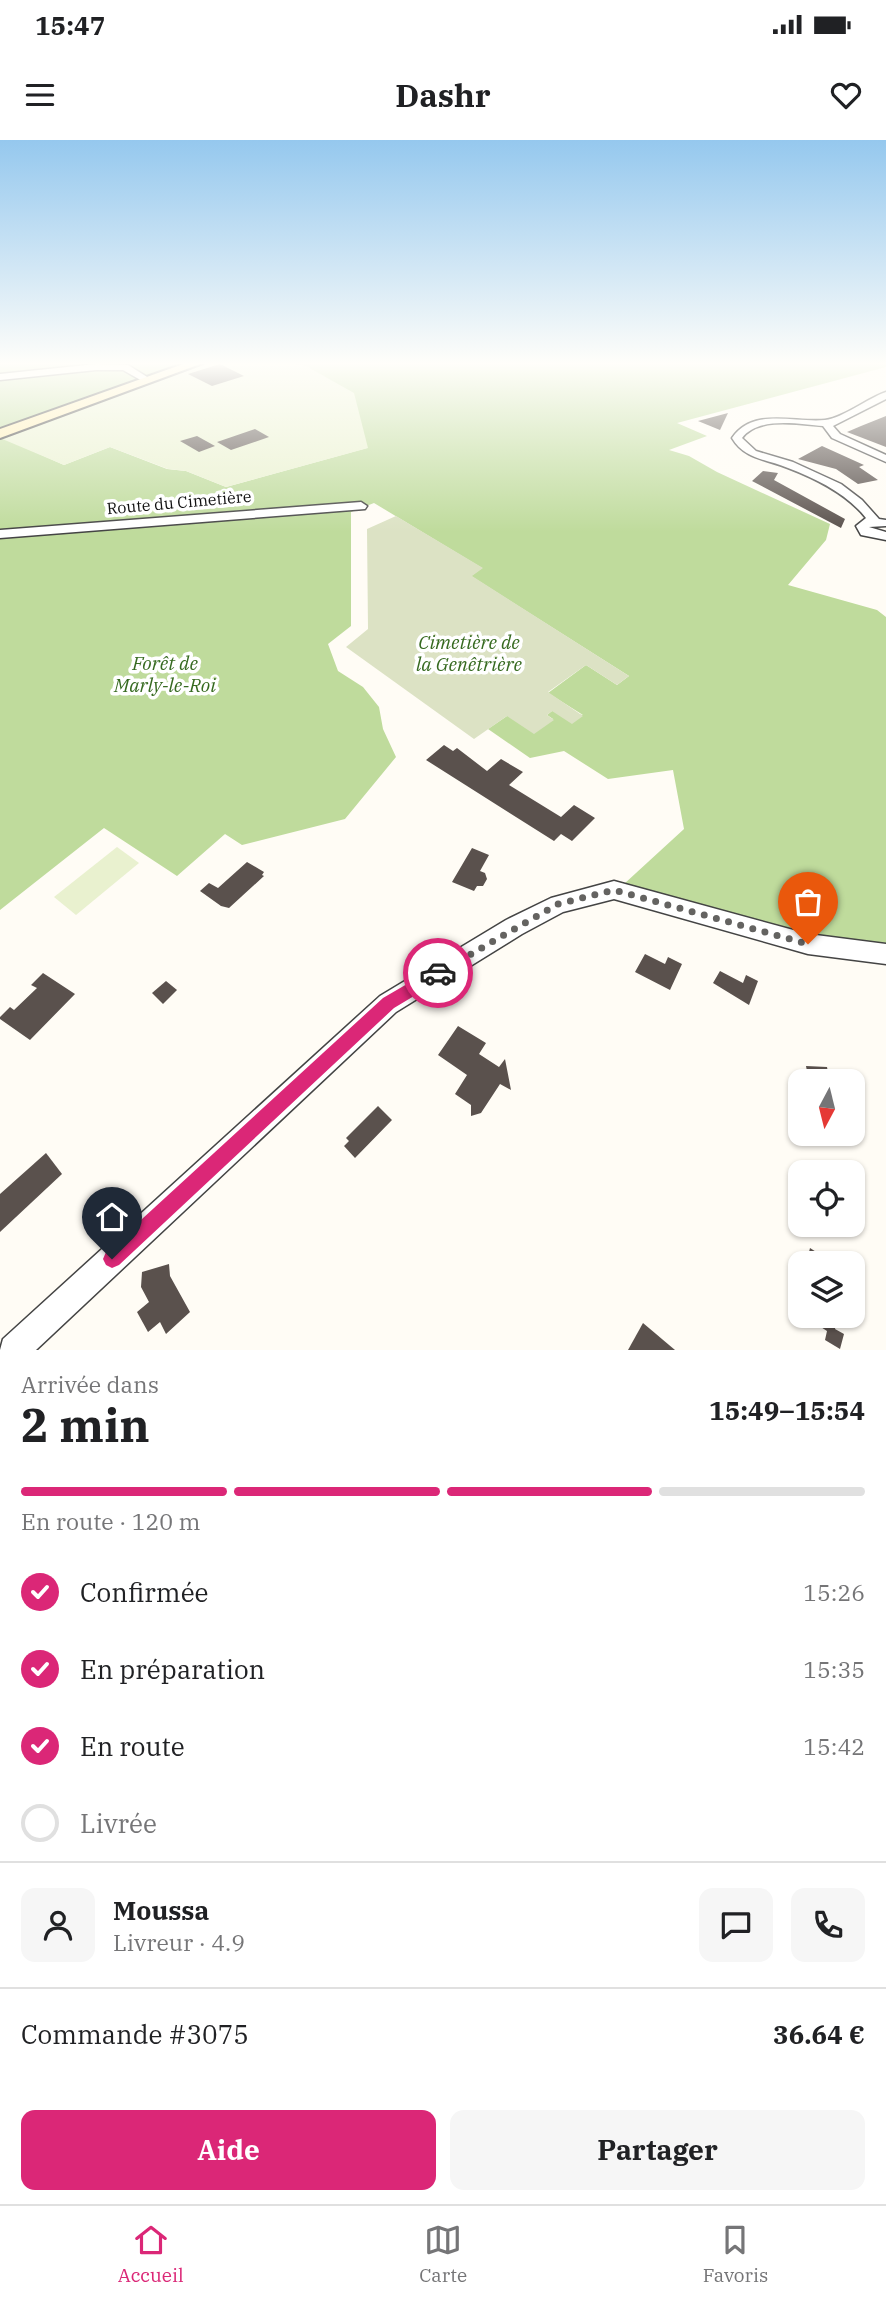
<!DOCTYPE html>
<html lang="fr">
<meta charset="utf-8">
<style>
:root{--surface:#fff;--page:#f6f6f6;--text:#202124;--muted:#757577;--line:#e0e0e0;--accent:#db2777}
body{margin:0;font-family:"IBM Plex Serif",serif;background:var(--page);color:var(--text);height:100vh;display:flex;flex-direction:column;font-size:26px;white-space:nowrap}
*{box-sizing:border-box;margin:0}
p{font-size:23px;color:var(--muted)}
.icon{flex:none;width:38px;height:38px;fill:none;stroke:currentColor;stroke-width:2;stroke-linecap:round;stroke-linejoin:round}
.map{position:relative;height:1210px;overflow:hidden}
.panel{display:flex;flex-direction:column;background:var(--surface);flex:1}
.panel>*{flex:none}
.needle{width:46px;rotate:187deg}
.tools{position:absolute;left:788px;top:929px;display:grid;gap:14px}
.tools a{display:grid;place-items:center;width:77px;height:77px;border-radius:14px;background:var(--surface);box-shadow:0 2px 5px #0004;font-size:35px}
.pin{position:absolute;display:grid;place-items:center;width:60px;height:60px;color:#fff;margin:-72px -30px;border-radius:50% 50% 50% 0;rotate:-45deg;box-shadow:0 0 7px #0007}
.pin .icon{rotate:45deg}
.courier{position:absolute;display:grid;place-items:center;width:70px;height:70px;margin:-35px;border:5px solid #db2777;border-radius:50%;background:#fff;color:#222;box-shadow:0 2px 9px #0007}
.head em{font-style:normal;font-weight:800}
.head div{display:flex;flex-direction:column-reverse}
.head{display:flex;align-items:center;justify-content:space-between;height:119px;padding:0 21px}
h1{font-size:46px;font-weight:800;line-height:52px}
.bar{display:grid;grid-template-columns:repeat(4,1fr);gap:10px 7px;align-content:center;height:84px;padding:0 21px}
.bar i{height:9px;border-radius:5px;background:var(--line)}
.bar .selected{background:var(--accent)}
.bar p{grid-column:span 4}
.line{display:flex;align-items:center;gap:18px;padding:0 21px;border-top:2px solid var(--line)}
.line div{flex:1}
.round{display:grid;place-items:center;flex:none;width:74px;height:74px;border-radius:14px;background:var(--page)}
ol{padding:0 21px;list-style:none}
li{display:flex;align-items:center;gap:21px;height:77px}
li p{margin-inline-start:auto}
li .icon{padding:7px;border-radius:50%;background:var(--accent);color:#fff;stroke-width:4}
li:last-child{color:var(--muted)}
li i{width:38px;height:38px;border:4px solid var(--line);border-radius:50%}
.action{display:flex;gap:14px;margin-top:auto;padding:14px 21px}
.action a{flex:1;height:80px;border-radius:14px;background:var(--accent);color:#fff;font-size:28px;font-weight:800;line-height:80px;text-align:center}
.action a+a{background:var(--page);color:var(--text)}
.status{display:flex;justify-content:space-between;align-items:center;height:49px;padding:0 35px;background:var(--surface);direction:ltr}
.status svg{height:19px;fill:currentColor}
header{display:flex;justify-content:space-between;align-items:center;height:91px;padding:0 21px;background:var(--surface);font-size:32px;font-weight:800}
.dock{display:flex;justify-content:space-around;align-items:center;height:98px;border-top:2px solid var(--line);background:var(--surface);font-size:19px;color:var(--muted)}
.dock a{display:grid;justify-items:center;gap:4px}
.dock .selected{color:var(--accent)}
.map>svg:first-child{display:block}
.forest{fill:#bfdb9c}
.cemetery{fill:#dce2c4}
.pitch{fill:#e9f1cf}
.building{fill:#5a514d}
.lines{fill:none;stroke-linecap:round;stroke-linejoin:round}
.minor-casing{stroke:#444;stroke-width:3}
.secondary-casing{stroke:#333;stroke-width:4}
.minor{fill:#fff;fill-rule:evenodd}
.secondary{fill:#feeeb0;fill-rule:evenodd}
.route{fill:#db2777}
.done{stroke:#646361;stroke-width:7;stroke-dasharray:0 12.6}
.labels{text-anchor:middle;stroke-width:7;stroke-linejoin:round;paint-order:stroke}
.far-street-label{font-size:16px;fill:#111;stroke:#fff}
.park-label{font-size:19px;font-style:italic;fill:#366a20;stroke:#fff}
</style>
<div class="status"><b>15:47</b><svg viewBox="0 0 49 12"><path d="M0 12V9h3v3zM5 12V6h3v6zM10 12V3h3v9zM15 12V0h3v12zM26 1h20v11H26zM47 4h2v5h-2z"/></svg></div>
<header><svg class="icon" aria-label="menu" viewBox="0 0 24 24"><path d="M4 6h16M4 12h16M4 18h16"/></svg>Dashr<svg class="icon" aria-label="heart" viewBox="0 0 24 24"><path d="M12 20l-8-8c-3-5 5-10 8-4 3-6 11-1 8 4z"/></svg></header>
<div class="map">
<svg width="886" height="1210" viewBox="0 0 886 1210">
<rect width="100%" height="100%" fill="#fffcf5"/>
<polygon class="forest" points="0,223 201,223 1,297 64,325 110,307 167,329 186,331 226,347 367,308 306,226 284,223 886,223 886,227 677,283 707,296 669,310 689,316 717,332 830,384 826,400 788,445 877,470 886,477 886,805 808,797 624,744 684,689 673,630 608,639 564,611 530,618 488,589 507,576 553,579 547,575 552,571 583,575 548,553 586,525 617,545 629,536 471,436 482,428 374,363 351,372 351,486 328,504 338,531 363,547 379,567 383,589 396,617 345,679 242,705 225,694 177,736 104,688 0,770"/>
<polygon class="cemetery" points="396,376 483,428 472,436 629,536 617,545 586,525 548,552 583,576 572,584 552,571 547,575 554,580 534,594 507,576 474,599 346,507 368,489 367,389"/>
<g class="pitch">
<polygon points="201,223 284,223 306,226 354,253 368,308 226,347 186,331 168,329 110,307 64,325 0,298"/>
<polygon points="117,707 139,723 76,775 54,757"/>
</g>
<g class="building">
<polygon points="220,224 244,236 212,246 188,234"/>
<polygon points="728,273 720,290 698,281"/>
<polygon points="886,276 886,307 847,292 861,286"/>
<polygon points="255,289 269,297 231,310 217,302"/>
<polygon points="197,296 215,306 199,312 180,301"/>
<polygon points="822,306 864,325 859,327 878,340 858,344 836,329 798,319"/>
<polygon points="763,331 778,333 774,340 845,379 841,388 752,341"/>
<polygon points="444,605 453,611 457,608 487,631 501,619 523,632 509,645 561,677 574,665 595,678 572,701 561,694 554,701 426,620"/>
<polygon points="472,708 489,715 480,731 485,733 487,739 483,746 477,746 474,751 452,742"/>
<polygon points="247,722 264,732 262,735 264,736 229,768 221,766 200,751 209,743 218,748"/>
<polygon points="645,814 665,824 668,817 682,824 670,850 635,832"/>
<polygon points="720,831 743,843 746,835 758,841 749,865 713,843"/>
<polygon points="43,833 75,854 30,900 0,879 0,877 10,867 14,870 37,848 31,845"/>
<polygon points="166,841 177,850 163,864 152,853"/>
<polygon points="458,886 486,903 479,914 499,927 505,919 511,950 500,944 481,973 471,976 471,965 455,954 467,935 438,915"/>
<polygon points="806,926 827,927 830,942 809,942"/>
<polygon points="378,966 392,980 355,1018 344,1006 349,1001 346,998"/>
<polygon points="46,1013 62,1034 0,1092 0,1054"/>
<polygon points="130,1056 141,1070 123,1086 113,1072"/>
<polygon points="810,1108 835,1124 806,1124"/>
<polygon points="169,1124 170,1136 190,1172 166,1194 160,1182 148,1192 137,1172 149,1162 141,1147 142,1132"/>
<polygon points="804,1176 838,1176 835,1189 844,1194 840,1209 825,1200 827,1191"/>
<polygon points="643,1183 675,1210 628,1210"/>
</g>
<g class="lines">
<g class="minor-casing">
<g id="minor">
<polygon points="96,224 128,225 152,240 144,242 123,230 96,230 0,240 0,234"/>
<path d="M 886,252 L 886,259 L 833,286 L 840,294 L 886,315 L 886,322 L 832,298 L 823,286 C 800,284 758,276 742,298 L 756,311 L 793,322 L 841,344 L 862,360 L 879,379 L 886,380 L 886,386 L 869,387 L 886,392 L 886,400 L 861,395 L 856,386 L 866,378 C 847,354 817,339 788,328 C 767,319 745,320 732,298 C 753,267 794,283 825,280 C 843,278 868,258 886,252 Z"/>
<polygon points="361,362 367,366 365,369 0,398 0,390"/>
<polygon points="614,741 808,794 886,804 886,824 808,814 614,759 563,772 522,794 396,872 36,1210 0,1210 3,1199 380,856 506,780 551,758"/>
</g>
</g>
<g class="secondary-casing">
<polygon id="secondary" points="186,223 203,223 0,298 0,289"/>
</g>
<use href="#minor" class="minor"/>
<use href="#secondary" class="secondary"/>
</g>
<linearGradient id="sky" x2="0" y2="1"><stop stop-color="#95c8ee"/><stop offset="0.57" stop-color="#fffefa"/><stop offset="1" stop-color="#fffefa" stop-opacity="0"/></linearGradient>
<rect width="886" height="392" fill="url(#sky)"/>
<polygon class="route" points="438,826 446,833 444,838 394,868 119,1125 112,1128 106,1125 103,1119 106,1112 383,858"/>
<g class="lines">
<polyline class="done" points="438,833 558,764 614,750 808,804"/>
</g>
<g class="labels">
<g class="far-street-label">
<text transform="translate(179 362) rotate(-5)" y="6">Route du Cimetière</text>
</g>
<g class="park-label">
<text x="469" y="509">Cimetière de<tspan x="469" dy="22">la Genêtrière</tspan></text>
<text x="165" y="530">Forêt de<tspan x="165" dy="22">Marly-le-Roi</tspan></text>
</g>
</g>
</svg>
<div class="tools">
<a><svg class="needle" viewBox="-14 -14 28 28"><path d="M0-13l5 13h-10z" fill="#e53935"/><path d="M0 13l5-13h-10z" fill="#757577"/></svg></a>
<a><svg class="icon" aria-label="locate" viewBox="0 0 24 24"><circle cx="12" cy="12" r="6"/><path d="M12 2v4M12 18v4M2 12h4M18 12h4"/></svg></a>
<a><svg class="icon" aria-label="layers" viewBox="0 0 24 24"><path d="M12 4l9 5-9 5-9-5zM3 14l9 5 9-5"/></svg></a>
</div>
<div class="pin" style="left:808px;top:804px;background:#ea580c"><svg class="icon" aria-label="bag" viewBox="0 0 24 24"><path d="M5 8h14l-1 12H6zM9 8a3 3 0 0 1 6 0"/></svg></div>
<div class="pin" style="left:112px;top:1119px;background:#1f2937"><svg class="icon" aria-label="home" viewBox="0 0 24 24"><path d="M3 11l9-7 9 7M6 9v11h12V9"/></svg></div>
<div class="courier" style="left:438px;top:833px"><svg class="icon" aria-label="car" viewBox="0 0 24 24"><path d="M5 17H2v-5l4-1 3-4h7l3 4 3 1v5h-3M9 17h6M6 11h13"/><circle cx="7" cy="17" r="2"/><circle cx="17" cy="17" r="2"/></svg></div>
</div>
<section class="panel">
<div class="head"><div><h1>2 min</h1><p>Arrivée dans</p></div><em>15:49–15:54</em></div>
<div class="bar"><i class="selected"></i><i class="selected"></i><i class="selected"></i><i></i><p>En route · 120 m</p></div>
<ol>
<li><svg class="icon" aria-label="check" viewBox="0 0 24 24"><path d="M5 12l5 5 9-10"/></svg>Confirmée<p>15:26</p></li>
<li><svg class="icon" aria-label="check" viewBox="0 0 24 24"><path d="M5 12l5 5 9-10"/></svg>En préparation<p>15:35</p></li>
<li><svg class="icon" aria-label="check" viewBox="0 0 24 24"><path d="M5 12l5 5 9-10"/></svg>En route<p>15:42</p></li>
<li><i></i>Livrée</li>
</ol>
<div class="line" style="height:126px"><a class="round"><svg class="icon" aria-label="person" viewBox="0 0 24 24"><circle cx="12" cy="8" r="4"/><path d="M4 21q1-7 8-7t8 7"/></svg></a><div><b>Moussa</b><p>Livreur · 4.9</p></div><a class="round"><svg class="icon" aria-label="chat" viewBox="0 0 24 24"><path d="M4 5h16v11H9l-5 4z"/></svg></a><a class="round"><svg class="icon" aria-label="phone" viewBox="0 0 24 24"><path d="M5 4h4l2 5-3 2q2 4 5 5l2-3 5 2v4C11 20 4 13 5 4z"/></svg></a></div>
<div class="line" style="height:91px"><div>Commande #3075</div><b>36.64 €</b></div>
<div class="action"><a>Aide</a><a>Partager</a></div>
</section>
<nav class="dock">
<a class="selected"><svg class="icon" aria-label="home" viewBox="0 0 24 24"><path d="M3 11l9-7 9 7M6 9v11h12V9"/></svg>Accueil</a>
<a><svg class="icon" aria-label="map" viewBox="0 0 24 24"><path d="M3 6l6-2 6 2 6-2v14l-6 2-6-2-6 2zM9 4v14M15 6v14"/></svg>Carte</a>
<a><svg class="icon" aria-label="saved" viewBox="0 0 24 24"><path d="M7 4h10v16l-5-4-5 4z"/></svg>Favoris</a>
</nav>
